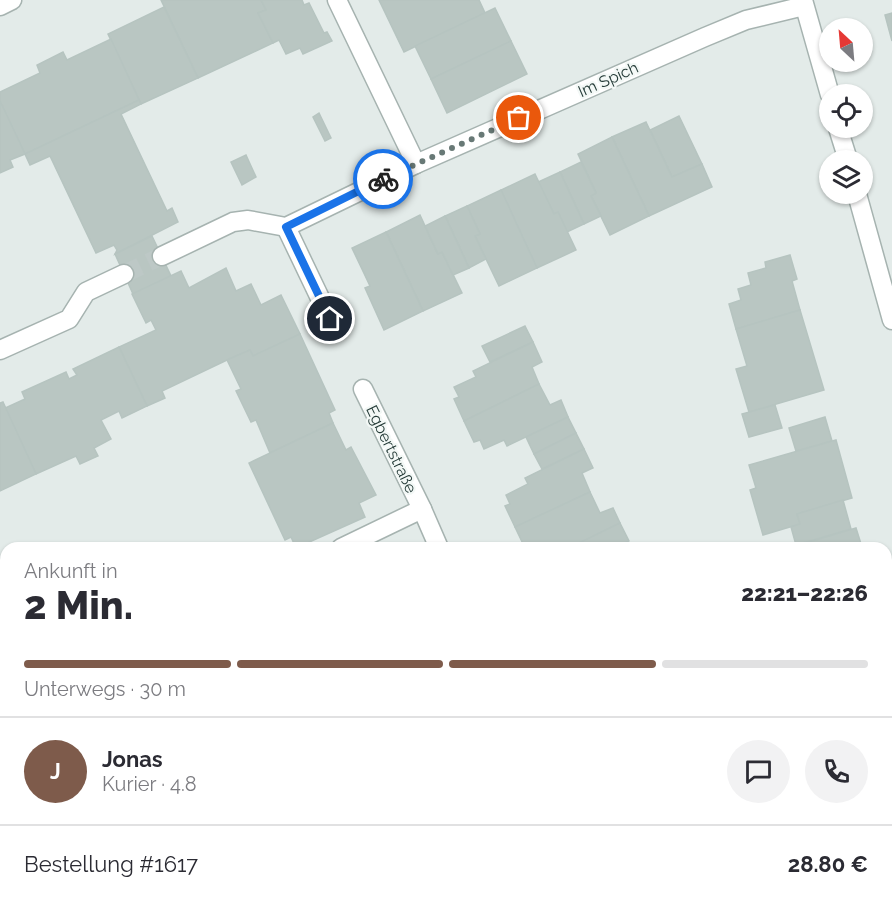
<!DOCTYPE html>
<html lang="de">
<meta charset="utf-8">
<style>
:root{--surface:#fff;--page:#f2f2f3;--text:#2b2b33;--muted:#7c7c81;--line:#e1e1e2;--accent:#7e5b4b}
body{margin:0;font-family:Raleway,sans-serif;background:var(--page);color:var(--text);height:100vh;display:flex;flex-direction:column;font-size:22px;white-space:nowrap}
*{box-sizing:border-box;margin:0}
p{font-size:20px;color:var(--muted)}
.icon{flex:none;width:33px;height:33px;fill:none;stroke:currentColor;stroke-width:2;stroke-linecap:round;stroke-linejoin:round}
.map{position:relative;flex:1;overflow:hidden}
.side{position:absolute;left:0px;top:542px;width:892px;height:374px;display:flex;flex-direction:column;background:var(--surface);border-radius:18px 18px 0 0;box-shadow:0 2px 4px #0004}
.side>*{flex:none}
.needle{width:39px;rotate:334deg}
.controls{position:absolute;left:819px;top:18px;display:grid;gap:12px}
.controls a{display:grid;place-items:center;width:54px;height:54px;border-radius:50%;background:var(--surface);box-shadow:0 2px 4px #0004;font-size:30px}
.pin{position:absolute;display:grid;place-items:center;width:51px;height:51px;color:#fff;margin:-26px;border:3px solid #fff;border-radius:50%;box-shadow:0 2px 6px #0007}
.courier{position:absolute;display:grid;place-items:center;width:60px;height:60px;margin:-30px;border:4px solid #1a73e8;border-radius:50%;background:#fff;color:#222;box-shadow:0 2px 8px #0007}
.headline em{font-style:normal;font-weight:800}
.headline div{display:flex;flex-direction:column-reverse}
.headline{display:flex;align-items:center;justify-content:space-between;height:102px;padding:0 24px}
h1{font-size:39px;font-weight:800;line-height:45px}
.bar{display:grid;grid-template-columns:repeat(4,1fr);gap:9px 6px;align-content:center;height:72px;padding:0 24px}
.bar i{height:8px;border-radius:4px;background:var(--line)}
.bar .on{background:var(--accent)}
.bar p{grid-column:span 4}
.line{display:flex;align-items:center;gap:15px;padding:0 24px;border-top:2px solid var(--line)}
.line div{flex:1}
.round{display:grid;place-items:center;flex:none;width:63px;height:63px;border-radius:32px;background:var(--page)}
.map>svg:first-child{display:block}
.building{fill:#b9c6c2;stroke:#b6c4c0;stroke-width:1.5}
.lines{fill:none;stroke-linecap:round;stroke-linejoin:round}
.minor-tunnel{stroke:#bdc8c6;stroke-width:18;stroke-dasharray:18 9;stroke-linecap:butt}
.minor-casing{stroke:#a6b3b0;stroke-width:21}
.minor{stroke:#fff;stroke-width:18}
.tram{stroke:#5f7673;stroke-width:1.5}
.done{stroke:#687976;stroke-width:6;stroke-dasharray:0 10.8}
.route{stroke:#1a73e8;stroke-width:8}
.labels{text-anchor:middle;stroke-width:4.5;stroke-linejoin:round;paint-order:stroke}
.street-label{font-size:16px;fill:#253b38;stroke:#f3f8f6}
</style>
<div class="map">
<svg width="892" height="914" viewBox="0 0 892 914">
<rect width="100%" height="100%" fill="#e3ebe9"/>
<g class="building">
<polygon points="161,0 261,0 266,10 258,13 273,43 198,78"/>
<polygon points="261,0 302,0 304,5 309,3 324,33 327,32 332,41 303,54 300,48 286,54 279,40 273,43 258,13 266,10"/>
<polygon points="379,0 479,0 485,13 404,52"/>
<polygon points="164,7 198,78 141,104 108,34"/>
<polygon points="495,8 511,41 431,79 415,46"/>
<polygon points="892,13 892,41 885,15"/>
<polygon points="111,39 139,100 25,154 0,101 0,92 40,73 37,65 63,52 67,60"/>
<polygon points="511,41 527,74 447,113 431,79"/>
<polygon points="139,100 141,104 121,114 167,211 172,208 178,222 115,254 117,250 114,245 96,253 50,156 30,165 25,154"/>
<polygon points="0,101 25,154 10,160 13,167 0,173"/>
<polygon points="319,113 331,138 325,141 313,117"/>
<polygon points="679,116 702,164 672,177 650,130"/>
<polygon points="646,122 672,177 702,164 712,187 649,216 612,137"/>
<polygon points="612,137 649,216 610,235 591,196 596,193 578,154"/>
<polygon points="246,155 256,177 242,185 231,162"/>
<polygon points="581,162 596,193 591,196 601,216 584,224 560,172"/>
<polygon points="560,172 584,224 567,232 558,212 554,214 538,182"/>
<polygon points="535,174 554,214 558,212 576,250 537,268 501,190"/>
<polygon points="501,190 537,268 499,286 475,236 480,234 467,206"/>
<polygon points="467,206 480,234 475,236 486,259 469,268 445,216"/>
<polygon points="420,215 438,254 442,252 462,293 423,311 386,232"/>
<polygon points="445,216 469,268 453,275 442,252 438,254 425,226"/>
<polygon points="386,232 423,311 384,330 365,288 370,286 352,248"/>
<polygon points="152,236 171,276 133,294 115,254"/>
<polygon points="790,255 797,279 792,281 800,310 736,329 729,304 741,300 738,289 751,285 748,273 766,268 765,262"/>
<polygon points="226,268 236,291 251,284 261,305 281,295 300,334 253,356 250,350 227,360 162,391 165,398 147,406 119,347 156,330 151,320 146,323 132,294 181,271 189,288"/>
<polygon points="800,310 824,390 749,412 736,369 747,366 736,329"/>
<polygon points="525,326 533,342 490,362 482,346"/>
<polygon points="300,334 335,410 329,413 333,423 270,453 256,420 251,422 236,391 241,389 227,360 250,350 253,356"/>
<polygon points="533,342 542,362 532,367 539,384 464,421 454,399 459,397 454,387 476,377 473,371"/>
<polygon points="119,347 147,406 122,418 119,411 101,420 111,439 94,448 98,456 80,464 76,456 36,474 5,408 25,399 22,392 66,372 69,379 77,375 73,369"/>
<polygon points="539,384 550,405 561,400 568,417 507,446 504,440 484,449 480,440 474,442 464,421"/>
<polygon points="3,402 36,474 0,491 0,403"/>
<polygon points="775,405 782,428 749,437 742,414"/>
<polygon points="568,417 576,433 534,454 526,437"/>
<polygon points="825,417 832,441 796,451 789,428"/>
<polygon points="333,423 346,450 351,447 376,495 359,503 365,517 296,548 291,537 285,540 249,463"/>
<polygon points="576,433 584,449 542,469 534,454"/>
<polygon points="836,440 852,498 797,514 800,524 763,535 750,490 756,488 749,465"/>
<polygon points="584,449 593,468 582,473 590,492 515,527 505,506 510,504 506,495 528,484 525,478"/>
<polygon points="590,492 600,513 613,508 620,523 570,548 525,548 515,527"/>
<polygon points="843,500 851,529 796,545 791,527 800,524 797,514"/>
<polygon points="620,523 629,541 615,548 578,548 577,544"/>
<polygon points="856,528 862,547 811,548 809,542"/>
<polygon points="892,632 892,699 886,700 886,634"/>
<polygon points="892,699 892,737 886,739 886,700"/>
<polygon points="892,763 892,825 886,827 886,765"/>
<polygon points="892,825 892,848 886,850 886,827"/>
<polygon points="892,848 892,870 886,872 886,850"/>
<polygon points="892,870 892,914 884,914 886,872"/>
<polygon points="167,909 208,909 197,914 169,914"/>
<polygon points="208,909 256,909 258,914 197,914"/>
</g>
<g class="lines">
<polyline class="minor-tunnel" points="124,274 162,256"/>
<g class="minor-casing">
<g id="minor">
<polyline points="337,0 416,164"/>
<polyline points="803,0 830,95"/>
<polyline points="0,6 12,0"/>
<polyline points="838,128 848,160"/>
<polyline points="857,194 892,320"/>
<polyline points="286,227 330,319"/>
<polyline points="162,256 233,222 248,220 286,227 416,164 705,37 746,20 804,6"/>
<polyline points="0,350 69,319 86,292 124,274"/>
<polyline points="363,389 422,509"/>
<polyline points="341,548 422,509 439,548"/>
<polyline points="319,909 321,914"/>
<polyline points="569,909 572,914"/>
<polyline points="493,914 504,909"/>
</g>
</g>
<use href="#minor" class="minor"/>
<g class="tram">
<polyline points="0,868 6,881"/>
<polyline points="19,909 21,914"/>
</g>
</g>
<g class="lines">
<polyline class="done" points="383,179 519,118"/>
<polyline class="route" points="330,319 286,227 383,179"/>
</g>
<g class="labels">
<g class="street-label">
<text transform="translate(608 79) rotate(-24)" y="6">Im Spich</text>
<text transform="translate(392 449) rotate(64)" y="6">Egbertstraße</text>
</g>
</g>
</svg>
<div class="controls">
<a><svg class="needle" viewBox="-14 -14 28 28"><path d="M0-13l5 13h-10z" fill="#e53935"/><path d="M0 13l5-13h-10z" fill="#7c7c81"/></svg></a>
<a><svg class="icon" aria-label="locate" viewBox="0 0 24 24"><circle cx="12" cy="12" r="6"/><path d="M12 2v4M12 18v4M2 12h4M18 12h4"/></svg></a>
<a><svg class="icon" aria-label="layers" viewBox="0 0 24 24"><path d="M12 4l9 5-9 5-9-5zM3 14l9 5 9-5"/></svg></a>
</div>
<div class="pin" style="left:519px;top:118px;background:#ea580c"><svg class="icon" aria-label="bag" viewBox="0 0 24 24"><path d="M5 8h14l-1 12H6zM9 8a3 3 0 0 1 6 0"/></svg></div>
<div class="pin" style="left:330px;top:319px;background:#1f2937"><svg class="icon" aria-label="home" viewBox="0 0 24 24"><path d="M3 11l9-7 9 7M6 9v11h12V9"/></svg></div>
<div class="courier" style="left:383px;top:179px"><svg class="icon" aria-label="bike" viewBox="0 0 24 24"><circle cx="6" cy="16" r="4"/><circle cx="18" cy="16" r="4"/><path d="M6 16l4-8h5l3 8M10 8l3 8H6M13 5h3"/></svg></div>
<section class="side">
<div class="headline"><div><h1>2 Min.</h1><p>Ankunft in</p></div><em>22:21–22:26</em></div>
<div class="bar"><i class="on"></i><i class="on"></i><i class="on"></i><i></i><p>Unterwegs · 30 m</p></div>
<div class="line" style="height:108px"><b class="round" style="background:var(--accent);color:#fff">J</b><div><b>Jonas</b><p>Kurier · 4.8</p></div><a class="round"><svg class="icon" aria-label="chat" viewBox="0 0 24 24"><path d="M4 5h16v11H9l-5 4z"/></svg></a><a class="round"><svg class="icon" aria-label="phone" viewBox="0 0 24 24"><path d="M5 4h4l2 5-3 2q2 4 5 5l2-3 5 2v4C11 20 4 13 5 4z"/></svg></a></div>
<div class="line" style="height:78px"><div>Bestellung #1617</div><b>28.80 €</b></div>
</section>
</div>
